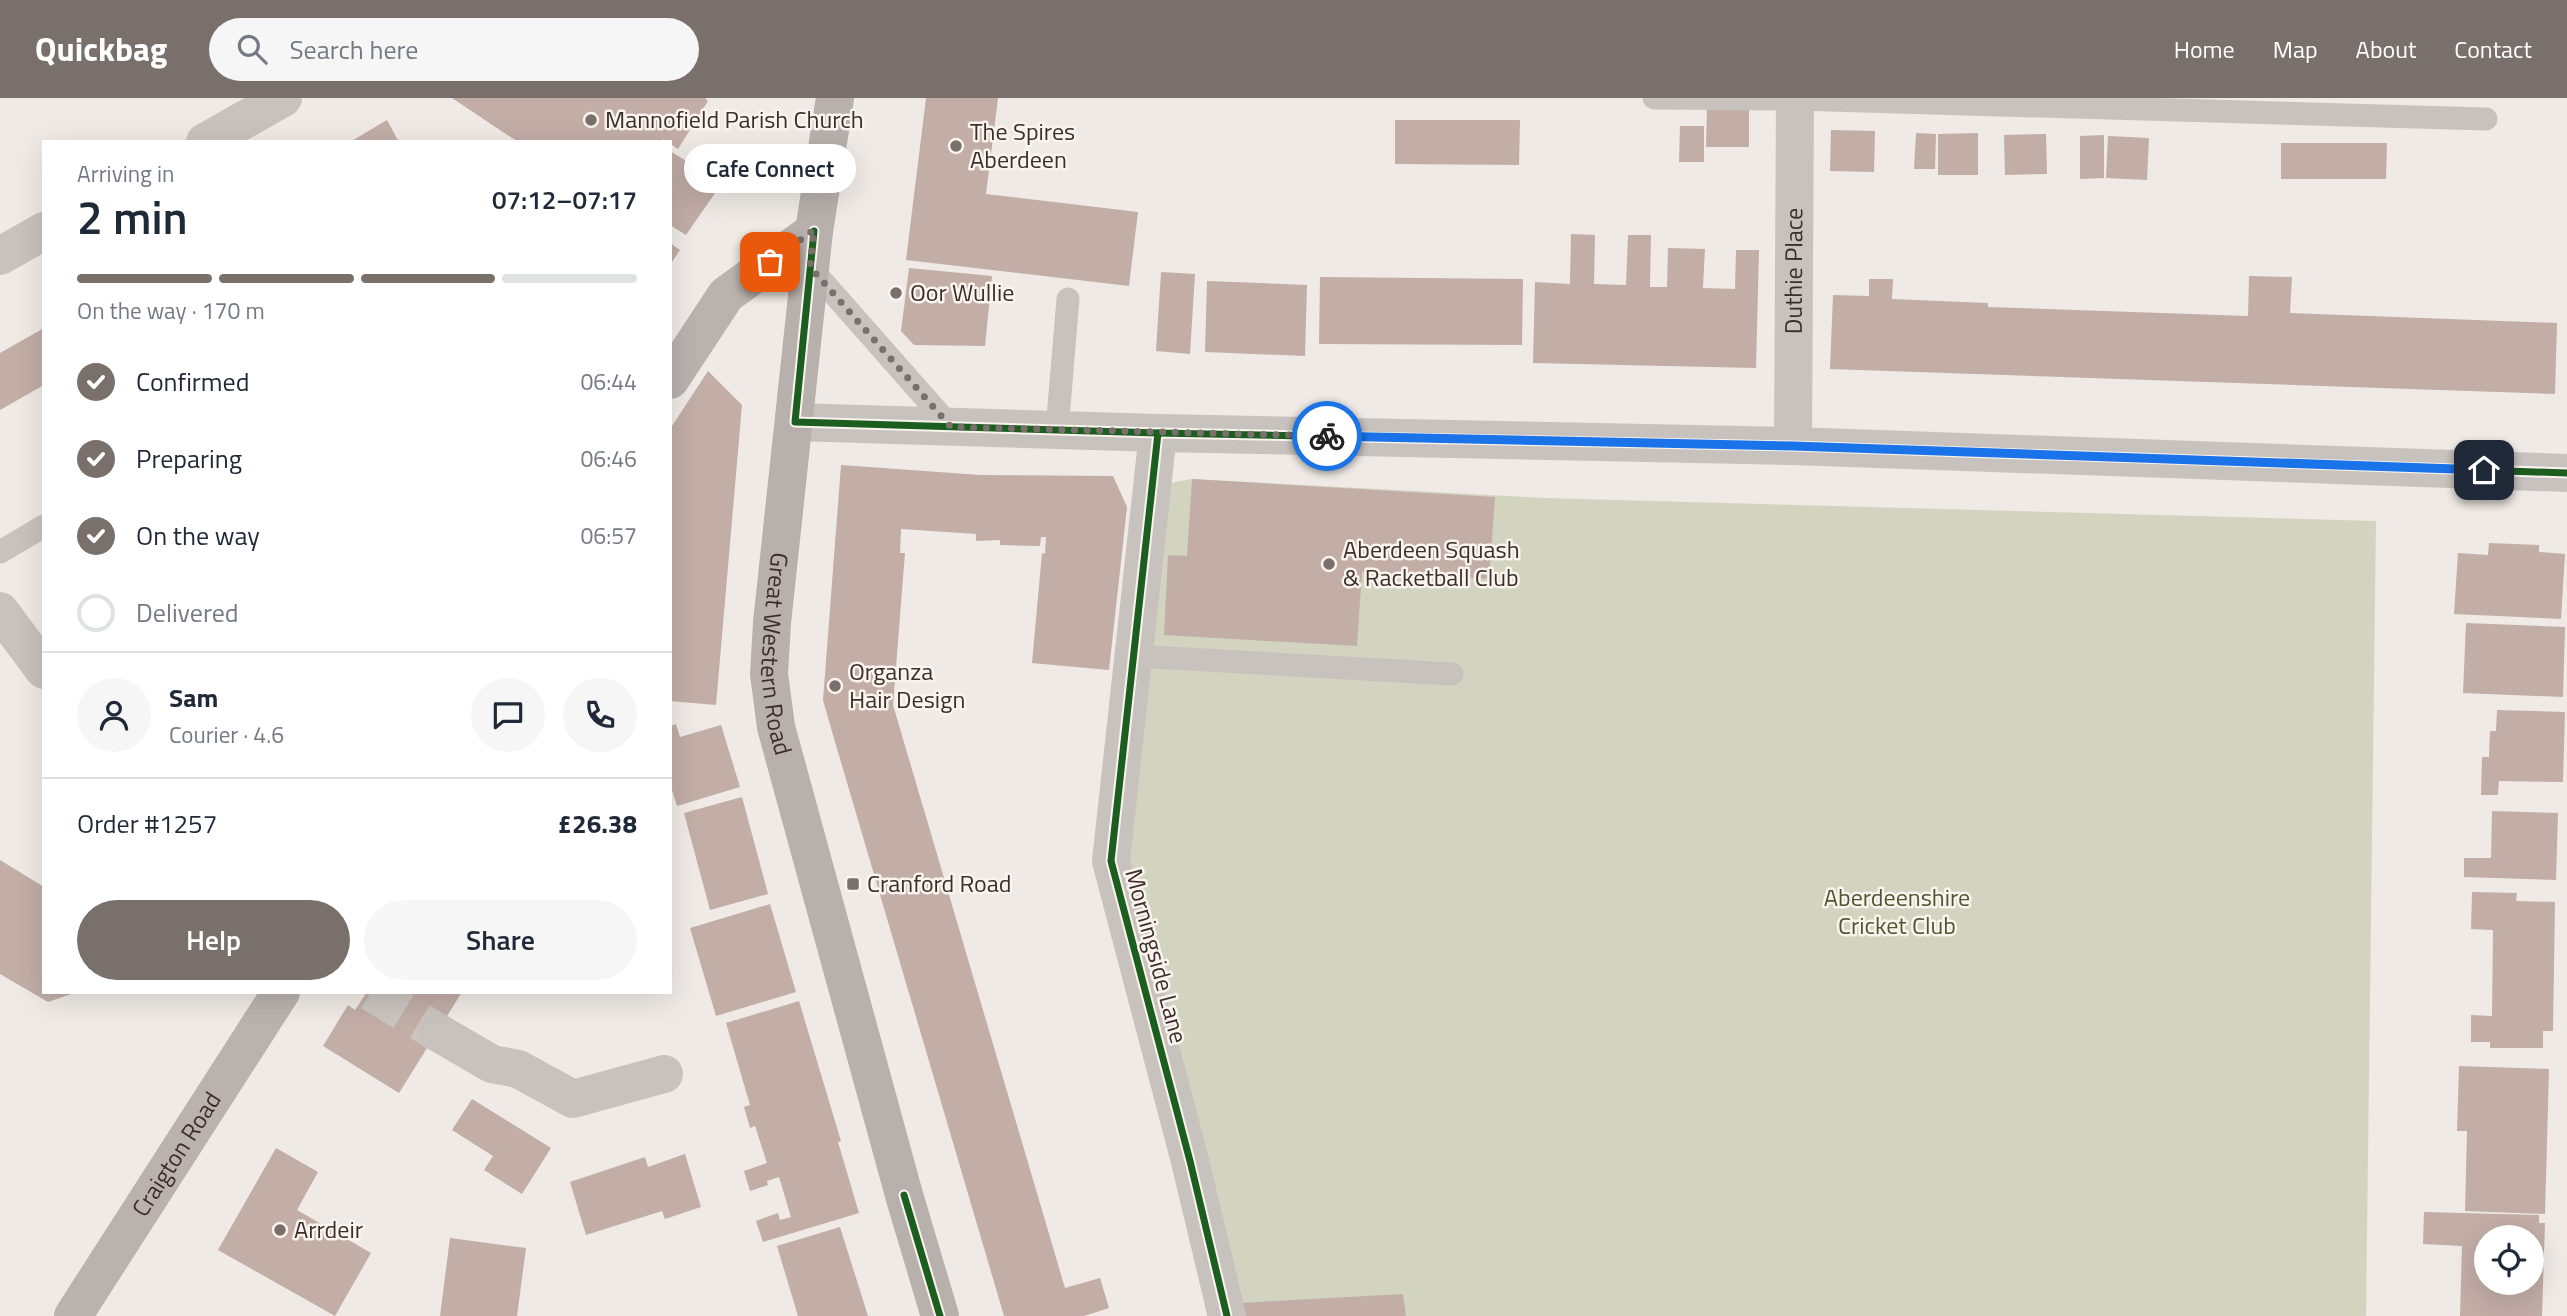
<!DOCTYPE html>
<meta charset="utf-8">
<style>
:root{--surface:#fff;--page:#f6f6f7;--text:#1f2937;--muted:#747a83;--line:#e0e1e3;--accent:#79706c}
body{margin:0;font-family:"Titillium Web",sans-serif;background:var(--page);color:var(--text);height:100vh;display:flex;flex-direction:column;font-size:26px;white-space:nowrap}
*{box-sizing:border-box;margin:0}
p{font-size:23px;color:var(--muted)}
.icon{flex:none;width:38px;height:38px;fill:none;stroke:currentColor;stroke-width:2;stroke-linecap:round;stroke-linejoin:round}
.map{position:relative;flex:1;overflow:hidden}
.details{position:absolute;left:42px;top:42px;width:630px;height:854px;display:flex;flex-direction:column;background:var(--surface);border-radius:0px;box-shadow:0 7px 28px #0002}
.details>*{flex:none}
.buttons{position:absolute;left:2474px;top:1127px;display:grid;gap:14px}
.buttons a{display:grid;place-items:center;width:70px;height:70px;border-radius:50%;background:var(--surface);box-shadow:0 7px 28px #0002;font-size:35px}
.pin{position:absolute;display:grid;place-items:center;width:60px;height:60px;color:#fff;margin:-30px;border-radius:14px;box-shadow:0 4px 10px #0006}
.courier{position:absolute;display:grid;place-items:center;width:70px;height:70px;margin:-35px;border:5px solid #1a73e8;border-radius:50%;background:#fff;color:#222;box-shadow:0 2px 9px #0007}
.bubble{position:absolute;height:49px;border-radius:24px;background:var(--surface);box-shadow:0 7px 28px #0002;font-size:23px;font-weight:600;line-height:49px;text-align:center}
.summary em{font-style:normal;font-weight:600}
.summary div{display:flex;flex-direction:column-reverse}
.summary{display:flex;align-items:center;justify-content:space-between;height:119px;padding:0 35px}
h1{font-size:46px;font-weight:600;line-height:52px}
.bar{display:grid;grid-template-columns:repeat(4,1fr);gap:10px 7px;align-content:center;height:84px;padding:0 35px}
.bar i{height:9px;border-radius:5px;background:var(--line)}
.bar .on{background:var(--accent)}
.bar p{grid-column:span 4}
.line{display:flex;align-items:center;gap:18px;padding:0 35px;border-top:2px solid var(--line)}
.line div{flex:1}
.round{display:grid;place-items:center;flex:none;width:74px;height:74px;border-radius:37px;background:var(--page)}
ol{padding:0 35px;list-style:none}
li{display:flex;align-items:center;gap:21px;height:77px}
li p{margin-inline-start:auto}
li .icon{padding:7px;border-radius:50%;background:var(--accent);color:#fff;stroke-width:4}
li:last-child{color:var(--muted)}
li i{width:38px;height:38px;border:4px solid var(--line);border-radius:50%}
.cta{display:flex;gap:14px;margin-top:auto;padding:14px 35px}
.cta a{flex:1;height:80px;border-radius:42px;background:var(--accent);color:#fff;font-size:28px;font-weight:600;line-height:80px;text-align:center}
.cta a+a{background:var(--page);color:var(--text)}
header{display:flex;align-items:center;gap:42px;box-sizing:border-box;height:98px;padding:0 35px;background:var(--accent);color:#fff}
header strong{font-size:33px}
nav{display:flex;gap:38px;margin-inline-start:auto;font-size:24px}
.search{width:490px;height:63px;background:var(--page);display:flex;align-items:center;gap:18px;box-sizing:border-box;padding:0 24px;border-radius:38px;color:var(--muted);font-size:26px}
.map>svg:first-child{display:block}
.green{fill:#d2d4c0}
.building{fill:#c2ada7;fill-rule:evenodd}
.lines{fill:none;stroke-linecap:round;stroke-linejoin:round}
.street-tunnel{stroke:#cbc5c0;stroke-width:38;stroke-dasharray:38 19;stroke-linecap:butt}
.lane{stroke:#c8c2be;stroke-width:23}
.street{stroke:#c8c2be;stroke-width:38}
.secondary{stroke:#b9b2ae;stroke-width:38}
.primary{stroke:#b7b0ad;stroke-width:38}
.cycleway-casing{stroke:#faf3ee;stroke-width:11}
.cycleway{stroke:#1b5e20;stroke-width:7}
.done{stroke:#79706c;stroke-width:7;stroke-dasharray:0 12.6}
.route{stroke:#1a73e8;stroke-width:9}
.poi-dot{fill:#79706c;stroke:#faf3ee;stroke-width:2.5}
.labels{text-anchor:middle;stroke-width:5;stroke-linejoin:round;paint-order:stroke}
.poi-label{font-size:24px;fill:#3a2f2b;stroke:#faf3ee;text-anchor:start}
.street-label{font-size:24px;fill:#3a2f2b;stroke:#faf3ee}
.park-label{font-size:24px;fill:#4c582f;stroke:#faf3ee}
</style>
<header>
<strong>Quickbag</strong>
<div class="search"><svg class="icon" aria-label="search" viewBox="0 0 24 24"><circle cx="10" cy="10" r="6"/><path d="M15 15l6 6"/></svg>Search here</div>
<nav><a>Home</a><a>Map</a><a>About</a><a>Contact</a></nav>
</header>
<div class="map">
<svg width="2567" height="1218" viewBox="0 0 2567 1218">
<rect width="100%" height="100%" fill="#efeae5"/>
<polygon class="green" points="1192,381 1545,400 2376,423 2366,1218 1243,1218 1111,763 1153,388"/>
<g class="building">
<polygon points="452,0 705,0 708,3 678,51 663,41 661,44 518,44"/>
<polygon points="926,0 998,0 986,96 1138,114 1129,188 906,162"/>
<polygon points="1707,9 1749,9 1749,49 1706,49"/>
<polygon points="387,22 399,44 350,44"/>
<polygon points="1395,22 1520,22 1519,67 1395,66"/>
<polygon points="1680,28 1704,28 1704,64 1679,64"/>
<polygon points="1831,32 1875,33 1874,74 1830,73"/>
<polygon points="1916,35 1936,36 1935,71 1914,71"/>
<polygon points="1978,35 1978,77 1938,77 1938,36"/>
<polygon points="2046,36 2047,76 2005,77 2004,37"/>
<polygon points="2104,37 2104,80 2080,81 2080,38"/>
<polygon points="2108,38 2149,40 2147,82 2106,80"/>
<polygon points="2281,45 2387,45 2386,81 2281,81"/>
<polygon points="670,53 722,85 686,137 670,127"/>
<polygon points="1571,136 1595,137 1594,186 1626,187 1628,137 1651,137 1650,189 1667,189 1668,150 1705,151 1703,190 1735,191 1736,152 1759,152 1756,270 1533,265 1535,184 1570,186"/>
<polygon points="670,145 680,152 670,167"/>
<polygon points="909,170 992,178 985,248 914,247 901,233"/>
<polygon points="1161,174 1195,176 1190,256 1156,253"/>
<polygon points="2249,178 2292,179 2290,215 2557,225 2555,296 1830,271 1833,197 1869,198 1869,181 1893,181 1892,201 1988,205 1988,209 2248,218"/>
<polygon points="1320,179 1523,181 1522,247 1319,246"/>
<polygon points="1207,183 1307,187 1305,258 1205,254"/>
<polygon points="44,230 44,287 0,312 0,255"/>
<polygon points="708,273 742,307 716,607 670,603 670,331"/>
<polygon points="841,367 980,377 1113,378 1127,409 1109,572 1032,565 1042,455 1045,456 1046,439 1041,439 1040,448 1000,447 1000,442 976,443 976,436 901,431 900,455 905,455 893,607 1065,1190 1100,1180 1109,1210 1084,1218 1004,1218 833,637 823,602"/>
<polygon points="1192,381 1495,399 1489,481 1362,474 1357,548 1164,537 1168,457 1187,458"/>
<polygon points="2489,445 2539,447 2539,454 2565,456 2561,521 2454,516 2458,455 2488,457"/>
<polygon points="2466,525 2565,529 2563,599 2463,595"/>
<polygon points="2497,612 2565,614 2563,684 2499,683 2498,697 2481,697 2482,659 2489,659 2490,633 2496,633"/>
<polygon points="676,626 680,639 721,627 740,689 677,708 670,686 670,628"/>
<polygon points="742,699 768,796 710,812 684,715"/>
<polygon points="2492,713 2558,715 2556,782 2464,779 2464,760 2491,760"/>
<polygon points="0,762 44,789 44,894 74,895 48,904 0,876"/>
<polygon points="2472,794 2517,795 2516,803 2555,804 2553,933 2543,933 2543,950 2490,950 2490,944 2471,944 2471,917 2492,918 2493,832 2471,831"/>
<polygon points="770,806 796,894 716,918 690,830"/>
<polygon points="367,894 462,894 399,995 323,948 348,907 355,912"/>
<polygon points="799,903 841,1043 838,1044 859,1115 763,1144 756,1123 778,1115 780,1122 791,1119 779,1079 767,1083 768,1087 750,1093 744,1073 767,1065 755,1028 750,1030 744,1009 750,1007 726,925"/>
<polygon points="2459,968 2549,971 2545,1116 2465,1113 2467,1033 2457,1033"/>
<polygon points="472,1001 551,1050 522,1096 484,1072 493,1058 452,1032"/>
<polygon points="276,1050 318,1074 297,1112 371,1155 335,1218 218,1152"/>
<polygon points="685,1056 701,1109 665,1121 662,1113 586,1137 570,1084 645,1059 648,1069"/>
<path d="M 2424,1114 L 2539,1117 L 2539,1125 L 2545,1125 L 2542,1218 L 2460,1218 L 2462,1148 L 2423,1146 ZM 2487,1139 L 2532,1139 L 2532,1185 L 2487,1185 Z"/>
<polygon points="840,1129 868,1218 798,1218 777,1148"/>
<polygon points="450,1140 526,1150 517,1218 440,1218"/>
<polygon points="1403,1196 1406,1218 1243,1218 1240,1205"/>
</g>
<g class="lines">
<polyline class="street-tunnel" points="371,894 437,934"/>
<g class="lane">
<polyline points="1654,0 1795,1 2486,21"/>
<polyline points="810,169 951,329"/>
<polyline points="1057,332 1068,201"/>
<polyline points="0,454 44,428"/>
<polyline points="1133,558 1452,576"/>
</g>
<g class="street">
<polyline points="205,44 283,0"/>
<polyline points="0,158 44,133"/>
<polyline points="795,324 1158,335 1793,348 2567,375"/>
<polyline points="1158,335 1111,763 1190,1063 1227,1218"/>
<path id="s1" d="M 1793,348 L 1795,0"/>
<polyline points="0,513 44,572"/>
<polyline points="437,934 492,966 518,971 573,1001 664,976"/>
</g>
<g class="secondary">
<polyline points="670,282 726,197 814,133"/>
<path id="s2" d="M 73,1218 L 281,894"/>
</g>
<path class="primary" id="s3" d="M 835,0 L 814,133 L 772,525 L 769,576 L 776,629 L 904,1097 L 940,1218"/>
<g class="cycleway-casing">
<g id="cycleway">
<polyline points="814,133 795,324 1158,335 1793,348 2567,375"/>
<polyline points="1158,335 1111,763 1190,1063 1227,1218"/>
<polyline points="904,1097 940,1218"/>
</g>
</g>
<use href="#cycleway" class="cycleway"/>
</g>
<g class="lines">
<polyline class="done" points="770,164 814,132 810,169 951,329 1327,338"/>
<polyline class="route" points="1327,338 1793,348 2484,372"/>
</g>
<g class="poi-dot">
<circle cx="591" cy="22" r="7"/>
<circle cx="956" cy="48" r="7"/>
<circle cx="896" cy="195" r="7"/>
<circle cx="1329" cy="466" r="7"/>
<circle cx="835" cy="588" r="7"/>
<rect x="846" y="779" width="14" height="14" rx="3.5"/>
<circle cx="280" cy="1132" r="7"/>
</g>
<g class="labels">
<g class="poi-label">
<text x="605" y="30">Mannofield Parish Church</text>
<text x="970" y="42">The Spires<tspan x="970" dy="28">Aberdeen</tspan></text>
<text x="910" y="203">Oor Wullie</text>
<text x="1343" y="460">Aberdeen Squash<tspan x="1343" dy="28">&amp; Racketball Club</tspan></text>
<text x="849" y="582">Organza<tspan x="849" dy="28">Hair Design</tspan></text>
<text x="867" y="794">Cranford Road</text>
<text x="294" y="1140">Arrdeir</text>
</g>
<g class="street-label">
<text dy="8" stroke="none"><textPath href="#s1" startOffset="175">Duthie Place</textPath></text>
<text dy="8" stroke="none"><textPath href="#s3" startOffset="560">Great Western Road</textPath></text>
<text transform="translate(1156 858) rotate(75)" y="8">Morningside Lane</text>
<text dy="8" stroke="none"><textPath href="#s2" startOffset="192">Craigton Road</textPath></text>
</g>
<g class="park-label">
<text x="1897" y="808">Aberdeenshire<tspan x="1897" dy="28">Cricket Club</tspan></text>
</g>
</g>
</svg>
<div class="buttons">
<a><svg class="icon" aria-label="locate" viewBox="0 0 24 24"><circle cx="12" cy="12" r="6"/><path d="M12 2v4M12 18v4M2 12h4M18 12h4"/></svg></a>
</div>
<div class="pin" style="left:770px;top:164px;background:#ea580c"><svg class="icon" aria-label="bag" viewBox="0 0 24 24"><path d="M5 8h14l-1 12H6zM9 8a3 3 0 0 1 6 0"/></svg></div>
<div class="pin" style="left:2484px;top:372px;background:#1f2937"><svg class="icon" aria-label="home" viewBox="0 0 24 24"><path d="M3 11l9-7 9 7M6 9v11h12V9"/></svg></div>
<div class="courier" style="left:1327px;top:338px"><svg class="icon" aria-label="bike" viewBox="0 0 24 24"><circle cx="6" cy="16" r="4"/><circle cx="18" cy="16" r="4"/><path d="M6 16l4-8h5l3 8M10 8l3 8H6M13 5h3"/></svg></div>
<div class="bubble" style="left:684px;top:46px;width:172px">Cafe Connect</div>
<section class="details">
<div class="summary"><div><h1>2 min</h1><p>Arriving in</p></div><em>07:12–07:17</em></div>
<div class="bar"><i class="on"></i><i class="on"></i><i class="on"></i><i></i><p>On the way · 170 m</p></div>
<ol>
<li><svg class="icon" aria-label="check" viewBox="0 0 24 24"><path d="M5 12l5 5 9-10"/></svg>Confirmed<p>06:44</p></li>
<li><svg class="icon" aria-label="check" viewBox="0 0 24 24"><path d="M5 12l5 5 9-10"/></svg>Preparing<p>06:46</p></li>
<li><svg class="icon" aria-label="check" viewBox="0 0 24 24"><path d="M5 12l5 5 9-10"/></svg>On the way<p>06:57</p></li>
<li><i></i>Delivered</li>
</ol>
<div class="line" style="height:126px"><a class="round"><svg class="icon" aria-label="person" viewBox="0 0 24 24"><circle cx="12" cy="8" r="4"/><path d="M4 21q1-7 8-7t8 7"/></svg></a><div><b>Sam</b><p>Courier · 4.6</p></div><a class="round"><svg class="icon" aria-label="chat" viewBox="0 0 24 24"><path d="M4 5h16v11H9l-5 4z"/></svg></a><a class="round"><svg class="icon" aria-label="phone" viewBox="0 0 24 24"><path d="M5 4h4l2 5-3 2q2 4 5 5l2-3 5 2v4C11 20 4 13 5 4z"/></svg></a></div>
<div class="line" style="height:91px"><div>Order #1257</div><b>£26.38</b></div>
<div class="cta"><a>Help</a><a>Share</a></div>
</section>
</div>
